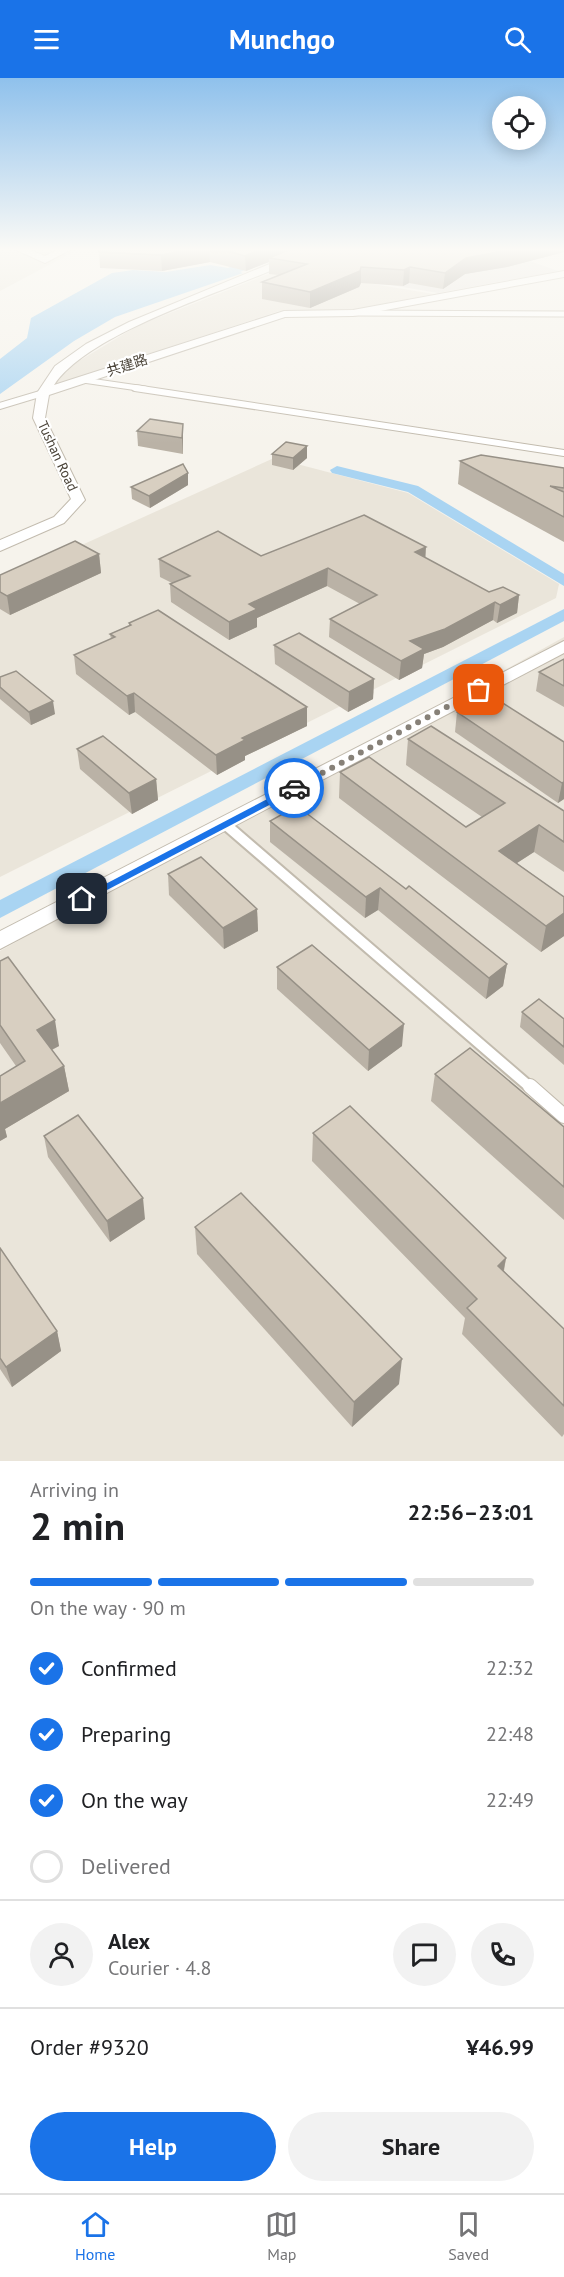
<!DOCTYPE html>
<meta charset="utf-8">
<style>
:root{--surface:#fff;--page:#f2f2f2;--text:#202124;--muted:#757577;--line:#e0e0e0;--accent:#1a73e8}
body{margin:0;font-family:"PT Sans","Noto Sans SC",sans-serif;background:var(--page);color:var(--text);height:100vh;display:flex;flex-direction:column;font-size:22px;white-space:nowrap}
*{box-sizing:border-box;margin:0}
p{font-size:20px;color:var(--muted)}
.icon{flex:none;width:33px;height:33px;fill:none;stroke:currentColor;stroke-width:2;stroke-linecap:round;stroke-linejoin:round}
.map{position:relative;height:1383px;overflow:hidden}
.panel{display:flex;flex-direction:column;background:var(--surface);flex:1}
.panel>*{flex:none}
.tools{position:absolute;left:492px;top:18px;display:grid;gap:12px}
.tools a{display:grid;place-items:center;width:54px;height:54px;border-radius:50%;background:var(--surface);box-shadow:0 3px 15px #0003;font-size:30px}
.pin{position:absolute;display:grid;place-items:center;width:51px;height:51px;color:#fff;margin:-26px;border-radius:12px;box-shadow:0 3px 9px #0006}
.courier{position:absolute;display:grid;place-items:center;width:60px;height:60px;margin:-30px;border:4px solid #1a73e8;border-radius:50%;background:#fff;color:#222;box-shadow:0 2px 8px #0007}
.summary em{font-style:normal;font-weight:600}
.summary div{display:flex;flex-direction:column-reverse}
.summary{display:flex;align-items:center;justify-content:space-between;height:102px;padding:0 30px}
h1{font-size:39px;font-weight:600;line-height:45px}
.bar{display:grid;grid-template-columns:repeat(4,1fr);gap:9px 6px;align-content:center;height:72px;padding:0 30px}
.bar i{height:8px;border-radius:4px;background:var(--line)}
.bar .current{background:var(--accent)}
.bar p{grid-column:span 4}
.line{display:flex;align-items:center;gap:15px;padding:0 30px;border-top:2px solid var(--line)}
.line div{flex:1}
.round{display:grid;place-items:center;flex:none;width:63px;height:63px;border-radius:32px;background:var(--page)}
ol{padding:0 30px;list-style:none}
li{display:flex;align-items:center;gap:18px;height:66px}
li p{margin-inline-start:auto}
li .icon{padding:6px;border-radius:50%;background:var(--accent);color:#fff;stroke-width:4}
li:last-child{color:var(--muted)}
li i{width:33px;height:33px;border:3px solid var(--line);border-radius:50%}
.cta{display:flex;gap:12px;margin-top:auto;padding:12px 30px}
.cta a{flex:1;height:69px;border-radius:36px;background:var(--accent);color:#fff;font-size:24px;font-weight:600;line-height:69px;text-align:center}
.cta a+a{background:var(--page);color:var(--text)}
header{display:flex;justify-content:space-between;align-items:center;height:78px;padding:0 30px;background:var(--accent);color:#fff;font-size:27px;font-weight:600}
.menu{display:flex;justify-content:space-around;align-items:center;height:84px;border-top:2px solid var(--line);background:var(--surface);font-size:16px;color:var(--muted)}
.menu a{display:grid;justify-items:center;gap:3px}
.menu .current{color:var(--accent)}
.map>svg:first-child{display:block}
.residential{fill:#eae5da}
.industrial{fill:#e6e2dd}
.water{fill:#a9d4f2}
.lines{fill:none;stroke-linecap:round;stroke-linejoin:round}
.canal{fill:#a9d4f2;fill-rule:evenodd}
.service-far3-casing{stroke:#c2bbae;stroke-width:7}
.service-far2-casing{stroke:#c2bbae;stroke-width:8}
.service-far1-casing{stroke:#c2bbae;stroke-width:14}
.service-casing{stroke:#c2bbae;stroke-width:16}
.minor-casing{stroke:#c2bbae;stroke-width:2}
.service-far3{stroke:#fff;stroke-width:5}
.service-far2{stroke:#fff;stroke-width:6}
.service-far1{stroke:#fff;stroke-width:10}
.service{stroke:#fff;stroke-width:14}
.minor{fill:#fff;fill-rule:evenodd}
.wall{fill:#bab2a6}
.shaded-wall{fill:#979187}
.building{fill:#d8cfc1;stroke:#979187;stroke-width:1.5}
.route{fill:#1a73e8}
.done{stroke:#878178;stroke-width:6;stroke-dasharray:0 10.8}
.labels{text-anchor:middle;stroke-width:4.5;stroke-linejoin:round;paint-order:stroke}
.far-street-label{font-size:14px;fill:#4b4439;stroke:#fff}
</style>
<header><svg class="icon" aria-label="menu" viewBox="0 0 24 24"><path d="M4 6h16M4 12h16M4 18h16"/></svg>Munchgo<svg class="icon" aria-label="search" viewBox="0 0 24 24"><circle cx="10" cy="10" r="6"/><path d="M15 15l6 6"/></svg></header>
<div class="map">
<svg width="564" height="1383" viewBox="0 0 564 1383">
<rect width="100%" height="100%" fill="#f6f3ec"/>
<g class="residential">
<polygon points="0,171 79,171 0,213"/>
<polygon points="281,191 434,216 351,232 279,233 53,308 64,292 137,248"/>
<polygon points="274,380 408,415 559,506 556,520 0,799 0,504"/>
<polygon points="564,559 564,1383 0,1383 0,873"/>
</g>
<polygon class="industrial" points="495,171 558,193 438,215 285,189"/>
<polygon class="water" points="268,171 285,175 240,194 243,195 115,239 74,263 0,316 0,281 27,260 31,240 112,195 133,192 166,194 210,187 228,190"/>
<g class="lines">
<g class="canal">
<polygon points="337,388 418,408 564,496 564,508 408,414 332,395 330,392"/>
<polygon points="564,531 564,543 0,840 0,822"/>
</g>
<g class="service-far3-casing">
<g id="service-far3">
<polyline points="355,235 564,236"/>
<polyline points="83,302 145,311"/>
</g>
</g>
<g class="service-far2-casing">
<g id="service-far2">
<polyline points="135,310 564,375"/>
<polyline points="0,328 43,315"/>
</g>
</g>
<g class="service-far1-casing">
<polyline id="service-far1" points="225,746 531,1010"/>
</g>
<g class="service-casing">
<polyline id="service" points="530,1008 564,1038"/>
</g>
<g class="minor-casing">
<g id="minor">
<polygon points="14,171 28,171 45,178 59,171 72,171 45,185"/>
<path d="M 306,171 L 320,171 C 307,181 286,187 270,193 C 213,217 87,257 54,307 L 284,233 L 353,232 L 564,193 L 564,199 L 353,238 L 285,239 L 49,317 L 45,340 L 85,422 L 64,445 L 0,473 L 0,462 L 54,439 L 71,421 L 33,340 L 37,315 L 55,288 L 86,266 L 129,244 Z"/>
<polygon points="564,563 564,575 0,871 0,853"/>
</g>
</g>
<use href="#service-far3" class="service-far3"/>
<use href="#service-far2" class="service-far2"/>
<use href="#service-far1" class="service-far1"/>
<use href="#service" class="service"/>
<use href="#minor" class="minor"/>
</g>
<g class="wall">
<polygon points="564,171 564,174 507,189 465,196 443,211 409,205 403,208 361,205 359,209 310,230 262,221 262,204 279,197 269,196 269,184 246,193 210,184 162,193 100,190 99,172"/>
<polygon points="183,346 183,376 138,368 137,353"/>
<polygon points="307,368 307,380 293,392 272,387 272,376"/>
<polygon points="460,383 564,390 564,464 458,406"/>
<polygon points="188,395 188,407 150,430 132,421 131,409"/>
<polygon points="99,476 101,495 10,537 0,531 0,497"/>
<polygon points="261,478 425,480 489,514 519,517 517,535 497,545 493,542 443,569 424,576 422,590 399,602 329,559 330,541 360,526 327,508 257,540 257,549 229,562 171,524 170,506 172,505 160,499 159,481"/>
<polygon points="129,545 307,629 307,648 245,678 245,682 217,697 135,634 129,637 76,596 74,577 111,561 110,556 129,548"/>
<polygon points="274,567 374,601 373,621 348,634 275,586"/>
<polygon points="564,581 564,629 536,613 539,594"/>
<polygon points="0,599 55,636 31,647 0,621"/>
<polygon points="457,634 564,664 564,721 558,725 455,654"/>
<polygon points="408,661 564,733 564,794 534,774 517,785 564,819 564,858 541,874 339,720 340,694 466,749 482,739 406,687"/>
<polygon points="77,671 156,701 158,722 132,736 80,691"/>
<polygon points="270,743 406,811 507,886 503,908 486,921 378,832 365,840 270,764"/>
<polygon points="168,796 257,831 258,853 224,871 169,817"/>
<polygon points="0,883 59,968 52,972 64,988 69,1013 5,1051 7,1059 0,1063 16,988 0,965"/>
<polygon points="277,889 402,968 368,993 277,911"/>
<polygon points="522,934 564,941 564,987 520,949"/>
<polygon points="435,996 564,1049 564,1142 431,1023"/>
<polygon points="313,1055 506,1180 504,1193 564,1251 564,1356 562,1359 462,1256 465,1240 312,1083"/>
<polygon points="44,1058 145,1141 110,1164 48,1079"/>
<polygon points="195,1149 399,1306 352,1349 197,1176"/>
<polygon points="0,1170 57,1253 61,1273 12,1309 0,1291"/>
</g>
<g class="shaded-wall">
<polygon points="193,171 209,171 210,184 162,193 161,177"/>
<polygon points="260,171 299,171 269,180 269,184 246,193 245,178"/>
<polygon points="514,171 564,171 564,174 507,189 465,196 443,211 445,195 466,180"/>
<polygon points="361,189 361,205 359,209 310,230 310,214"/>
<polygon points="410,189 409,205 403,208 404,192"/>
<polygon points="183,346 183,376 182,360"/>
<polygon points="307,368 307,380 293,392 293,380"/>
<polygon points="188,395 188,407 150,430 149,418"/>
<polygon points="426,469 425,487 415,474"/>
<polygon points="99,476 101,495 10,537 7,518"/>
<polygon points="328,490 327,508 257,540 257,549 229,562 229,544 249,526"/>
<polygon points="519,517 517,535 497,545 500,527"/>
<polygon points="495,524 493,542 443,569 424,576 422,590 399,602 401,583 410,563"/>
<polygon points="374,601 373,621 348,634 349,614"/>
<polygon points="134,615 135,634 129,637 127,618"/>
<polygon points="53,623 55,636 31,647 29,634"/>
<polygon points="307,629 307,648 245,678 245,682 217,697 216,677 242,660"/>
<polygon points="156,701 158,722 132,736 129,715"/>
<polygon points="564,704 564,721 558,725 562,705"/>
<polygon points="539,747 534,774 495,799 499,773"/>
<polygon points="380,810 378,832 365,840 366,819"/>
<polygon points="257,831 258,853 224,871 223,850"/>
<polygon points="564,835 564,858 541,874 546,848"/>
<polygon points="507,886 503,908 486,921 489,900"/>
<polygon points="55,942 59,968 41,977 37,952"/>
<polygon points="404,946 402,968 368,993 369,972"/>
<polygon points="64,988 69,1013 5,1051 7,1059 0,1063 0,1025"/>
<polygon points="143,1120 145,1141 110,1164 107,1143"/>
<polygon points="506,1180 501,1206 498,1188"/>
<polygon points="57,1253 61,1273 12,1309 6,1289"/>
<polygon points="402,1281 399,1306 352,1349 354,1324"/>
</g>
<g class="building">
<polygon points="193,171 161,177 99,174 99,172"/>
<polygon points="221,171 260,171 245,178"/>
<polygon points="291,171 514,171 466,180 445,195 410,189 404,192 361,189 360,193 310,214 262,204 307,186 269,180"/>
<polygon points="150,341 183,346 182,360 137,353"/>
<polygon points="286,364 307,368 293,380 272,376"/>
<polygon points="481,377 564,390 564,410 550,408 564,414 564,439 460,383"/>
<polygon points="183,386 188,395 149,418 131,409"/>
<polygon points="364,437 426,469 415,474 489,514 503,509 519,517 500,527 495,524 445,551 410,563 424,571 401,583 330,541 377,517 328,490 249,526 257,531 229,544 170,506 190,498 159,481 218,453 261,478"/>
<polygon points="75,463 99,476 7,518 0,514 0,497"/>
<polygon points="158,532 307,629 242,660 245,662 216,677 134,615 127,618 74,577 115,559 110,556 131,547 129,545"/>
<polygon points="299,555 374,601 349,614 274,567"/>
<polygon points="564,581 564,608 539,594"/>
<polygon points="16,593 53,623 29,634 0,609 0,599"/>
<polygon points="487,618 492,621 495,620 564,664 564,704 562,705 457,634"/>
<polygon points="431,648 564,733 564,764 539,747 499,773 564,819 564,835 546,848 340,694 369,679 466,749 505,725 408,661"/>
<polygon points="103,658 156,701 129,715 77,671"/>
<polygon points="297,728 406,811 409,808 507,886 489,900 380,810 366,819 270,743"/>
<polygon points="201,779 257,831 223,850 168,796"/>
<polygon points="312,867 404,946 369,972 277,889"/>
<polygon points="8,879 55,942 37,952 64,988 0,1025 0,998 25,983 0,947 0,883"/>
<polygon points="539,921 564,941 564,969 522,934"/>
<polygon points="470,970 564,1049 564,1109 435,996"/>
<polygon points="350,1028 506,1180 498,1188 564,1251 564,1328 467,1230 477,1221 313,1055"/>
<polygon points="78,1037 143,1120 107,1143 44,1058"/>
<polygon points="241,1115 402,1281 354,1324 195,1149"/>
<polygon points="0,1170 57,1253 6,1289 0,1280"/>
</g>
<linearGradient id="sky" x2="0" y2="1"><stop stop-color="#8fc1ec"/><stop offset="0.47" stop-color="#fbfaf6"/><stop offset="1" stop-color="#fbfaf6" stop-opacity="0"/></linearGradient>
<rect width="564" height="365" fill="url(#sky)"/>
<polygon class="route" points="294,707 298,708 298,712 86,823 82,825 77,821"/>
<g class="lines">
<polyline class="done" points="294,710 479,612"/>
</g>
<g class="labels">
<g class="far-street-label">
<text transform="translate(127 287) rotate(-18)" y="5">共建路</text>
<text transform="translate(58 378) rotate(65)" y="5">Tushan Road</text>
</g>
</g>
</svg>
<div class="tools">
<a><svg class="icon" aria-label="locate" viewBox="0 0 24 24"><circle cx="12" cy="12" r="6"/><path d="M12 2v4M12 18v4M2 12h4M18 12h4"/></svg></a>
</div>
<div class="pin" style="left:479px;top:612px;background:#ea580c"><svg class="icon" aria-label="bag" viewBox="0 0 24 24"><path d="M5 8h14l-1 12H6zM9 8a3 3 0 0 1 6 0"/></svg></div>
<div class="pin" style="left:82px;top:821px;background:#1f2937"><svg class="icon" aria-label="home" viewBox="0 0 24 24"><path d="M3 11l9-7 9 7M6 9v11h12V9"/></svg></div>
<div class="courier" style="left:294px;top:710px"><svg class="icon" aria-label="car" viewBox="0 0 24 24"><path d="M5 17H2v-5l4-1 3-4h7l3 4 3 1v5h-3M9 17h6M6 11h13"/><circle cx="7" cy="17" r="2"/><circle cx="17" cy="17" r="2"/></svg></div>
</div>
<section class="panel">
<div class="summary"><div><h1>2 min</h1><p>Arriving in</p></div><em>22:56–23:01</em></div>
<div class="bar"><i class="current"></i><i class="current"></i><i class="current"></i><i></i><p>On the way · 90 m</p></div>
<ol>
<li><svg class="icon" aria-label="check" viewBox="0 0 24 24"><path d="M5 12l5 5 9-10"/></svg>Confirmed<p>22:32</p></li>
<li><svg class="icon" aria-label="check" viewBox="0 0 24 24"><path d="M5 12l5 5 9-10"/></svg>Preparing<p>22:48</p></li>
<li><svg class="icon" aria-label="check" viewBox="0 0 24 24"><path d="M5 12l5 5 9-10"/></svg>On the way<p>22:49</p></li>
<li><i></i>Delivered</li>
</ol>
<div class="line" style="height:108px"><a class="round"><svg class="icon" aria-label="person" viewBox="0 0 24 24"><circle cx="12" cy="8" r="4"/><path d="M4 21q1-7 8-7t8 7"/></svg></a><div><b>Alex</b><p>Courier · 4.8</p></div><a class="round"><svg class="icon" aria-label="chat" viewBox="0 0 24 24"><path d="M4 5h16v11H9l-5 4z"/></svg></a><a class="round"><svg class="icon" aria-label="phone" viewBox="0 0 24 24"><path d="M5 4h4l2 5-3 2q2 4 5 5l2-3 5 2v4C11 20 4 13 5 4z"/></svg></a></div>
<div class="line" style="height:78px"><div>Order #9320</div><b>¥46.99</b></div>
<div class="cta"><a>Help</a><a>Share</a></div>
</section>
<nav class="menu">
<a class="current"><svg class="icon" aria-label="home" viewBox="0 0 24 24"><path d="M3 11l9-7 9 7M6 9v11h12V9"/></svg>Home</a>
<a><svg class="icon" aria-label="map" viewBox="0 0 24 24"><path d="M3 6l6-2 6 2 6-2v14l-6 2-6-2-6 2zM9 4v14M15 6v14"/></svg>Map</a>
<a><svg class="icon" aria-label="saved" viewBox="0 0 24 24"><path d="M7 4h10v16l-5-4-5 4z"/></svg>Saved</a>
</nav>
